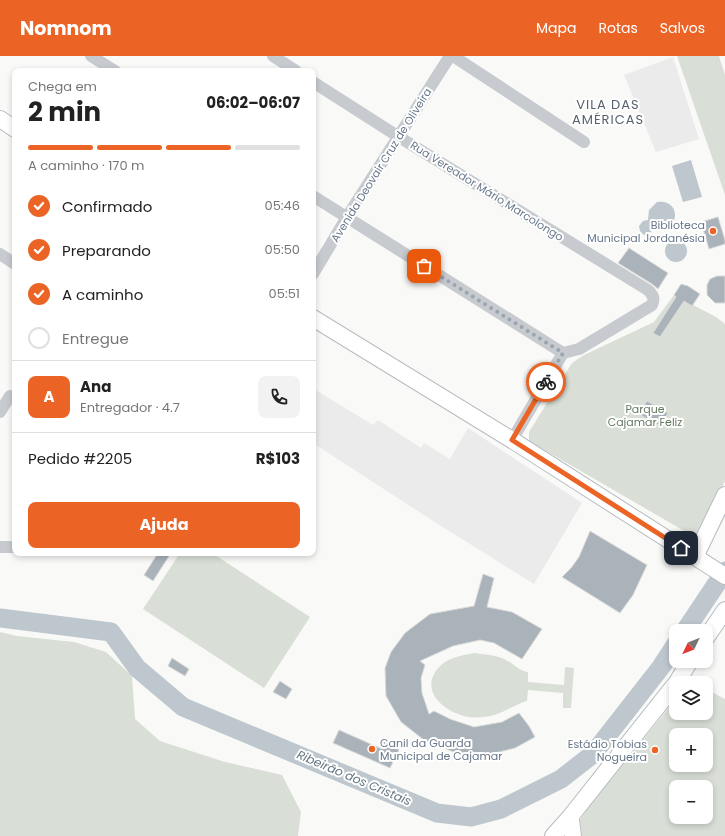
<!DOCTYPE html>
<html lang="pt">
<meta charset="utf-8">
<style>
:root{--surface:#fff;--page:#f2f2f2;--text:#222;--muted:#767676;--line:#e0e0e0;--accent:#eb6426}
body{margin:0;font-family:Poppins,sans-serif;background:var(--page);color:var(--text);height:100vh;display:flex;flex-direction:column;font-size:15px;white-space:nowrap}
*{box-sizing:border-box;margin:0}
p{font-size:13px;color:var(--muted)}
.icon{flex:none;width:22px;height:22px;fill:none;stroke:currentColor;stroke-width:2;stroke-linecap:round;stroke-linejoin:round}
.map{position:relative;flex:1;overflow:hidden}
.details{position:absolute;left:12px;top:12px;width:304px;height:488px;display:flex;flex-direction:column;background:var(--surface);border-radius:8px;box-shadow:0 2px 6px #0003}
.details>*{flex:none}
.needle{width:26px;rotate:227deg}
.buttons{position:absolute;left:669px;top:568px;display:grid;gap:8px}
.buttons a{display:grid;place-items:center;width:44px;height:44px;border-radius:8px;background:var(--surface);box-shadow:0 2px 6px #0003;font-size:20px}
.pin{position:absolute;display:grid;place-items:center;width:34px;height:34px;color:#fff;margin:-17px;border-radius:8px;box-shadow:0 2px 6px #0006}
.courier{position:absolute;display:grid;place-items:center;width:40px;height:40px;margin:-20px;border:3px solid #eb6426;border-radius:50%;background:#fff;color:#222;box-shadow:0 1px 5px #0007}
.overview em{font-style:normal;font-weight:700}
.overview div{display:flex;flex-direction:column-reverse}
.overview{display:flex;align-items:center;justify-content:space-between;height:68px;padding:0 16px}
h1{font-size:26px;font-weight:700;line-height:30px}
.bar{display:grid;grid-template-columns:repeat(4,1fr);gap:6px 4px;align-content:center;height:48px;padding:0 16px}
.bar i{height:5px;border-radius:3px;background:var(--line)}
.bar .active{background:var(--accent)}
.bar p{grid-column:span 4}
.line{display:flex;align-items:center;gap:10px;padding:0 16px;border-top:1px solid var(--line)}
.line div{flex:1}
.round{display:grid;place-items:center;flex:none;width:42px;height:42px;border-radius:8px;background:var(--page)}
ol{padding:0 16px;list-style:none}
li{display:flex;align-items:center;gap:12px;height:44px}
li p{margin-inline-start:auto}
li .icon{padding:4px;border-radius:50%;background:var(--accent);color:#fff;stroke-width:4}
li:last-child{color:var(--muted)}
li i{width:22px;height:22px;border:2px solid var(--line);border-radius:50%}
.action{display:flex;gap:8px;margin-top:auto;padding:8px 16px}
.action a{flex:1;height:46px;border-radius:8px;background:var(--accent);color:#fff;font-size:16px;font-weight:700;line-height:46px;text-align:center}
header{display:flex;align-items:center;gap:24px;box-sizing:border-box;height:56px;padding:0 20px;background:var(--accent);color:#fff}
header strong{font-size:19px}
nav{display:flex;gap:22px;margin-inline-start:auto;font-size:14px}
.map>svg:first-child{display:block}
.built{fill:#eaebea}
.green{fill:#d9dfd6;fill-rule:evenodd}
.water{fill:#bdc7cd}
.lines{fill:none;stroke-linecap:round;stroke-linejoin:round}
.river{stroke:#bdc7cd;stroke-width:19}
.building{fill:#aab2ba;stroke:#dbdbd9}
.secondary-casing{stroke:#b7bcc2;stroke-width:18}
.street{stroke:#c7cacf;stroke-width:12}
.secondary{stroke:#fff;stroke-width:16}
.done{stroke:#9aa5b0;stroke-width:4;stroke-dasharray:0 7.2}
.route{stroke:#eb6426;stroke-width:5}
.poi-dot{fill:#eb6426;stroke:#fff;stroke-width:1.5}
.labels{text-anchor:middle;stroke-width:4;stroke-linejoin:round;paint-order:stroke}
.street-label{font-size:11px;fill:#67778a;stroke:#fff}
.poi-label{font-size:11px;fill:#67778a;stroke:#fff;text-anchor:end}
.park-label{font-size:11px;fill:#657a62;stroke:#fff}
.water-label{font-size:12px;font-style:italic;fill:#637884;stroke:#fff}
.quarter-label{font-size:13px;letter-spacing:1px;fill:#56616e;stroke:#fff}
</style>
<header>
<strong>Nomnom</strong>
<nav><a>Mapa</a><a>Rotas</a><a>Salvos</a></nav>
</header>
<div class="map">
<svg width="725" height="780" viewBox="0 0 725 780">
<rect width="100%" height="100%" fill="#f9faf7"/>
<g class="built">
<polygon points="673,1 699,83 656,96 624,19"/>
<polygon points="314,333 373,369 378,364 421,392 424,387 450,403 468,372 582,447 534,528 430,463 313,387"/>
</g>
<g class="green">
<polygon points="677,0 719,0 725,19 725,139"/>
<polygon points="674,239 716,261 725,268 725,425 698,483 529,385 529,376 572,307 584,299 654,266"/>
<polygon points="180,497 212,497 310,561 264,632 143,553"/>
<polygon points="0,576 17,580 74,586 106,596 132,620 135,663 160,685 225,706 282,719 301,756 298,780 0,780"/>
<path d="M 475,597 C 487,599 498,599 508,605 C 515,609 520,615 528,616 L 528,626 L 564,629 L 565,611 L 574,612 L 571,652 L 563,652 L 563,637 L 528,634 L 527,645 C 521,646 516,650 510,652 C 498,659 484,663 469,661 C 444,657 416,633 441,609 C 450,601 464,599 475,597 Z"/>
<path d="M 706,633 L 725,643 L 725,780 L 582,780 L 580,764 L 587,753 L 676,643 L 676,657 L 706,657 ZM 676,679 L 706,679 L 706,709 L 676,709 ZM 676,731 L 706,731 L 706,761 L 676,761 Z"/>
</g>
<g class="water">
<polygon points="691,104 702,141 683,146 672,110"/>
<path d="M 657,146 C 683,142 680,180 654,171 L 651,176 L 644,179 L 640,175 L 639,170 L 643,165 L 648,164 L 649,154 Z"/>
<circle cx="676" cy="195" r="11"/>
</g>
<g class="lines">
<g class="river">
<polyline points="0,562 111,576 137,612 183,651 437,757 471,761 501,753 561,723 593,698 661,611 676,588"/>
<polyline points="685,575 725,515"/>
</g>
</g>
<g class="building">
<polygon points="718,161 725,184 725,188 709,193 701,166"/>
<polygon points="629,192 668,217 658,233 652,228 618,207"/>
<polygon points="717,220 725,220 725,247 715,247 707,239 707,229 710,223"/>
<polygon points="681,228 688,230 700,238 692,250 684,245 660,281 653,277 676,241 674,239"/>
<polygon points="647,345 668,357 660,370 639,358"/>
<polygon points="590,475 647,509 633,539 620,557 562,521 571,512 579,501"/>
<polygon points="158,497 171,497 153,525 144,519"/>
<polygon points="483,518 494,522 487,551 512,556 542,573 522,603 494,587 480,584 453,590 420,605 425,609 421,622 422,637 429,658 434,655 450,663 474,671 502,666 519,657 529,670 535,681 515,692 483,700 456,697 424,684 401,666 386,640 385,612 391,596 405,577 430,558 474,550"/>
<polygon points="172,602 189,613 185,620 168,610"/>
<polygon points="280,625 292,633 286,643 273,636"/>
<polygon points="339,674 382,693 384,685 399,694 390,712 333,687"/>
</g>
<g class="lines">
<g class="secondary-casing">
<g id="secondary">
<polyline points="0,63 15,73"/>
<polyline points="313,262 512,384 725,520"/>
<polyline points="695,501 725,439"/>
<polyline points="706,582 725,554"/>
<polyline points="571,764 573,780"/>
<polyline points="553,780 570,761 677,626 690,605"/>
</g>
</g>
<g class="street">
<polyline points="91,0 115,15"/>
<polyline points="273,0 296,15"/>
<polyline points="453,0 584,86"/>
<path d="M 313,26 L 399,81 L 648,234 C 653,239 655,242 652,249 L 579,293 L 563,297 L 313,140"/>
<polyline points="0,198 15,208"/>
<polyline points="313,218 347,161 450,0"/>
<polyline points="0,356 10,340"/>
<polyline points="512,384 563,297"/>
<polyline points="0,491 15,491"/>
</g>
<use href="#secondary" class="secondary"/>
</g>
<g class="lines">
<polyline class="done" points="424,210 563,297 546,326"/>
<polyline class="route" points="546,326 512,384 681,492"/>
</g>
<g class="poi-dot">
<circle cx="713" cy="175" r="4"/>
<circle cx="372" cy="693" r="4"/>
<circle cx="655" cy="694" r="4"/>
</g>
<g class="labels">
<g class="street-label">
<text transform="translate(381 109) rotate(-58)" y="4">Avenida Deovair Cruz de Oliveira</text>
<text transform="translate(487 135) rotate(32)" y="4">Rua Vereador Mário Marcolongo</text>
</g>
<g class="poi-label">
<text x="705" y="173">Biblioteca<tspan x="705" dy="13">Municipal Jordanésia</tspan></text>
<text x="380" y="691" text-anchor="start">Canil da Guarda<tspan x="380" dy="13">Municipal de Cajamar</tspan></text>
<text x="647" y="692">Estádio Tobias<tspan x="647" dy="13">Nogueira</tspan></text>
</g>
<g class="park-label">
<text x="645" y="357">Parque<tspan x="645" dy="13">Cajamar Feliz</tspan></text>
</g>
<g class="water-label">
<text transform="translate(354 722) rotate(23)" y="4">Ribeirão dos Cristais</text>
</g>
<g class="quarter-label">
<text x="608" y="53">VILA DAS<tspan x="608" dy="15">AMÉRICAS</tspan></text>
</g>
</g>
</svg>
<div class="buttons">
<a><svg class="needle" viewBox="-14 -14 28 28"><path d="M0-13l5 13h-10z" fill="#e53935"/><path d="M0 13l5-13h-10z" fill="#767676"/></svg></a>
<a><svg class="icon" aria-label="layers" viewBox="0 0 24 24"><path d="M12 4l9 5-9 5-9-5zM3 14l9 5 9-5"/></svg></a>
<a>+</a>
<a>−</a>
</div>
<div class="pin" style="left:424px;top:210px;background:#ea580c"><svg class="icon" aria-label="bag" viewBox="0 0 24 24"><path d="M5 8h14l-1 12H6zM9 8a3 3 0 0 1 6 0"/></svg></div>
<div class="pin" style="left:681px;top:492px;background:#1f2937"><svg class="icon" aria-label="home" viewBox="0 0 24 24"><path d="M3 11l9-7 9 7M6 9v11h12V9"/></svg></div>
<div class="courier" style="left:546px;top:326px"><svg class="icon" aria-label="bike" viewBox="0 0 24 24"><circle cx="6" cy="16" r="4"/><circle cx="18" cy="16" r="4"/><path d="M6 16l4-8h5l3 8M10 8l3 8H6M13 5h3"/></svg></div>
<section class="details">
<div class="overview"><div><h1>2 min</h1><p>Chega em</p></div><em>06:02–06:07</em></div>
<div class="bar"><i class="active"></i><i class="active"></i><i class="active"></i><i></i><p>A caminho · 170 m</p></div>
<ol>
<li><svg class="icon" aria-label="check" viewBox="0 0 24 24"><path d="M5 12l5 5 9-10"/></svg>Confirmado<p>05:46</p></li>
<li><svg class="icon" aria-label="check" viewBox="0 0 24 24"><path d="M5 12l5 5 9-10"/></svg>Preparando<p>05:50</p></li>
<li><svg class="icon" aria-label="check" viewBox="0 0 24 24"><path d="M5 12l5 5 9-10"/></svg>A caminho<p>05:51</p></li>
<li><i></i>Entregue</li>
</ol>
<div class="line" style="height:72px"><b class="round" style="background:var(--accent);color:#fff">A</b><div><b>Ana</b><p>Entregador · 4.7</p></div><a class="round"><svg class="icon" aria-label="phone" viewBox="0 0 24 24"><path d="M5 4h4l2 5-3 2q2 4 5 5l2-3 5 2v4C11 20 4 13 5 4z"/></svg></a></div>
<div class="line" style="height:52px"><div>Pedido #2205</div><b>R$103</b></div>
<div class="action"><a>Ajuda</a></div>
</section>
</div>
